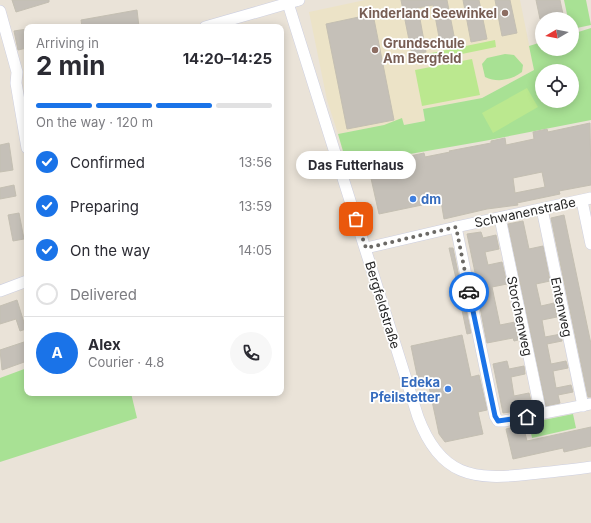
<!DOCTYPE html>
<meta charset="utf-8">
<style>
:root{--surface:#fff;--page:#f7f7f7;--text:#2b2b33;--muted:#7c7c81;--line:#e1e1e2;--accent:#1a73e8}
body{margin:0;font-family:Inter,sans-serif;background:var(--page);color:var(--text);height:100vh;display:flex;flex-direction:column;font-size:15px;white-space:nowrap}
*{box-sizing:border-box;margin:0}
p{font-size:13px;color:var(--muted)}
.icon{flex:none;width:22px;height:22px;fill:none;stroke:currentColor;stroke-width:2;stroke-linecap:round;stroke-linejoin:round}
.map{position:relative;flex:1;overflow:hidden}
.drawer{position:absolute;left:24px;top:24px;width:260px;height:372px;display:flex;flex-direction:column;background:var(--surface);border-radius:8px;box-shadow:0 2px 10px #0003}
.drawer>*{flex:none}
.needle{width:26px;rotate:260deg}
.fabs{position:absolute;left:535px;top:12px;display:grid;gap:8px}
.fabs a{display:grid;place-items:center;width:44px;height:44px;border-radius:50%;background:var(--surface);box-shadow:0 2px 10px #0003;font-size:20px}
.pin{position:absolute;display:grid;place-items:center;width:34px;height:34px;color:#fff;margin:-17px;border-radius:8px;box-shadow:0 2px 6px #0006}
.courier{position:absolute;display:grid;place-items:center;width:40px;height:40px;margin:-20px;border:3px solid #1a73e8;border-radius:50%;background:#fff;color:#222;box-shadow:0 1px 5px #0007}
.bubble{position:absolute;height:28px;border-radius:14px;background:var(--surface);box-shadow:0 2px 10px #0003;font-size:13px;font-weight:700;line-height:28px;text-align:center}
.overview em{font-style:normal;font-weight:700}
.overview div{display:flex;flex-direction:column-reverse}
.overview{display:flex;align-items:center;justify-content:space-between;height:68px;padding:0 12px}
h1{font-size:26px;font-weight:700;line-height:30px}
.bar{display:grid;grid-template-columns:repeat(4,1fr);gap:6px 4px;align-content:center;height:48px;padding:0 12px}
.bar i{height:5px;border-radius:3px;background:var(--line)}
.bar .on{background:var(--accent)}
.bar p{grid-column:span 4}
.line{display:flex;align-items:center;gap:10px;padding:0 12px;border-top:1px solid var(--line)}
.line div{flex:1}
.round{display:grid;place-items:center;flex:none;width:42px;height:42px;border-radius:21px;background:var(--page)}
ol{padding:0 12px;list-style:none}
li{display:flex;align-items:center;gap:12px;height:44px}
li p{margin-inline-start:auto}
li .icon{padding:4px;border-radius:50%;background:var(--accent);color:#fff;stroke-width:4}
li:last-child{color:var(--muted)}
li i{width:22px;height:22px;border:2px solid var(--line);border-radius:50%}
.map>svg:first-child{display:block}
.education{fill:#ece3c7}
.green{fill:#a8e194;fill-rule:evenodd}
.pitch{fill:#bbe88f}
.building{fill:#c5c0b8;stroke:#c4bfb2;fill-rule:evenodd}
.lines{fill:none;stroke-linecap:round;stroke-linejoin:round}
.minor-casing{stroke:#cdcfe0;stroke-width:12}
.minor{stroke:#fff;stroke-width:11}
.done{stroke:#6b6965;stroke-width:4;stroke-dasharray:0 7.2}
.route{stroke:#1a73e8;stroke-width:5}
.education-dot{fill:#8d6e63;stroke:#fff;stroke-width:1.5}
.shop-dot{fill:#3f7fe0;stroke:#fff;stroke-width:1.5}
.labels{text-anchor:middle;stroke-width:3.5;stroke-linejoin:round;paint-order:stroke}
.education-label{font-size:13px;font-weight:bold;fill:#785e54;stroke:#fff;text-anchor:end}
.shop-label{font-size:13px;font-weight:bold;fill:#366cbe;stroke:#fff;text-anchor:start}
.street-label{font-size:13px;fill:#272727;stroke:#fff}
</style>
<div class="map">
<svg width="591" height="523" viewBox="0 0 591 523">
<rect width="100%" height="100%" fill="#eae3d8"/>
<polygon class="education" points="365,0 520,0 534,70 482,98 423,109 425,121 404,125 402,119 384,125 338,134 327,100 309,12"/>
<g class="green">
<polygon points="564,0 586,0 591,25 572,29 572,19 568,19"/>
<path d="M 591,28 L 591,120 L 484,141 L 347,165 L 338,134 L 384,125 L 402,118 L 404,125 L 425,121 L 423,109 L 482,98 L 534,70 L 529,46 L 542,42 L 542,49 L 572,49 L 572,34 ZM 542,71 L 572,71 L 572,101 L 542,101 Z"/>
<path d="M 505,54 L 514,55 L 523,65 L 522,72 C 511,80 498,83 485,77 L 482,64 L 487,58 Z"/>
<polygon points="27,368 27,393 131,393 137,418 0,462 0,378"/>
<polygon points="573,414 576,428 532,438 529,423"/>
</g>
<g class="pitch">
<polygon points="495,40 496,47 413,64 412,57"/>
<polygon points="472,59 480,95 422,106 415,70"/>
<polygon points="527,88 538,107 493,133 482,113"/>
</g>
<g class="building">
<polygon points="12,0 49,0 49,2 16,12"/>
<polygon points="401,0 447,0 456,46 441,48 433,5 418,8 426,52 412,55"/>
<polygon points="463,0 479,0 487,39 471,42"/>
<polygon points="495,0 510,0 517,33 502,36"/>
<polygon points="536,0 560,0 564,19 540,19"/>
<polygon points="137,10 139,27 82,27 81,20"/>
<polygon points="373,14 394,120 347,129 326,24"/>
<polygon points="27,29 27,48 18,50 14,31"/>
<path d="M 590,123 L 591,185 L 559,191 L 560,194 L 517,203 L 518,205 L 487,209 L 444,219 L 441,201 L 379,214 L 368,165 L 424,153 L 425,157 L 450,152 L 449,151 L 491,143 L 491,141 L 505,138 L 506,145 L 534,139 L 533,132 L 547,129 L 548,132 ZM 542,172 L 545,187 L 515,193 L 513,178 Z"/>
<polygon points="9,143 13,170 0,172 0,145"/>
<polygon points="14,185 16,196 0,199 0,188"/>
<polygon points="19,213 24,239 13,241 8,215"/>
<polygon points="564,215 591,344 591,397 588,397 551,218"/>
<polygon points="523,221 529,249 543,246 550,281 536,284 541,306 554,303 557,317 542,320 545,337 561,334 562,341 547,344 551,364 566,361 568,368 553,371 556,388 571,385 573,392 558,395 560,403 546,406 508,224"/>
<polygon points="481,232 483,238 496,235 499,249 485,252 488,265 502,262 507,284 492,287 500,325 515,322 518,340 514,341 513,338 487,343 477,292 478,287 467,234"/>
<polygon points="449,248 453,248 460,282 457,283"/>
<polygon points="463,295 471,333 467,334 459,296"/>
<polygon points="17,300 26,329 20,331 16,319 0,324 0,306"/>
<polygon points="462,335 471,377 479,375 487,410 478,412 483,434 445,442 439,434 428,382 421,384 417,375 411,346"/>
<polygon points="27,341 27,361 2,370 0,350"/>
<polygon points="507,361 509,369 524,366 525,374 511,377 514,396 529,393 531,401 515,404 517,411 503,413 493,364"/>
<polygon points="523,425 527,441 591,427 591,446 564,452 563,448 513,459 506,429"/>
</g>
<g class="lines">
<g class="minor-casing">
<g id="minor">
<path d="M 287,0 L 418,417 C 440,476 473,481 530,474 C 550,472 571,470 591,467"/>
<polyline points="0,11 17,72 16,83 27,148"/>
<polyline points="205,27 299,0"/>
<polyline points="582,201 591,244"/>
<polyline points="542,209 583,406"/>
<polyline points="500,218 541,414"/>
<polyline points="456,227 495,416 498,421 504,421 591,404"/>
<polyline points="366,248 456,227 591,198"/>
<polyline points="0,291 27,281"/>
</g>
</g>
<use href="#minor" class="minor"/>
</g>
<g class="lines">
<polyline class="done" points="356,219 366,248 456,227 469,292"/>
<polyline class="route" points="469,292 495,416 498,421 527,417"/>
</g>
<g class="education-dot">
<circle cx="505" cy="13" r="4"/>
<circle cx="375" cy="50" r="4"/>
</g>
<g class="shop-dot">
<circle cx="413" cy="199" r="4"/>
<circle cx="448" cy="389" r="4"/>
</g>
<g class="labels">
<g class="education-label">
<text x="497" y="18">Kinderland Seewinkel</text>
<text x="383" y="48" text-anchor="start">Grundschule<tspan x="383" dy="15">Am Bergfeld</tspan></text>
</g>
<g class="shop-label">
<text x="421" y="204">dm</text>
<text x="440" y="387" text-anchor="end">Edeka<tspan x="440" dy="15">Pfeilstetter</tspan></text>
</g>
<g class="street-label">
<text transform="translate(525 212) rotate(-12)" y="5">Schwanenstraße</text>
<text transform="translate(383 305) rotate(73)" y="5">Bergfeldstraße</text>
<text transform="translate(562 307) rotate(78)" y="5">Entenweg</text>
<text transform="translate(520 316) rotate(78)" y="5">Storchenweg</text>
</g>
</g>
</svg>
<div class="fabs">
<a><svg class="needle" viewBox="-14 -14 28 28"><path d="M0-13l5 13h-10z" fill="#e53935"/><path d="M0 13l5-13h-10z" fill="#7c7c81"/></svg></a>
<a><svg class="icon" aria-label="locate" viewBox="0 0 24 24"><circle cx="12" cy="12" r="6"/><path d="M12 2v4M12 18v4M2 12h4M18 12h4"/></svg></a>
</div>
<div class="pin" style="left:356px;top:219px;background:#ea580c"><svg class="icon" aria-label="bag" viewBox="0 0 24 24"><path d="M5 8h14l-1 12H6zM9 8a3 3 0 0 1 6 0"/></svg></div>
<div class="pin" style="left:527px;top:417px;background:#1f2937"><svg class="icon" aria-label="home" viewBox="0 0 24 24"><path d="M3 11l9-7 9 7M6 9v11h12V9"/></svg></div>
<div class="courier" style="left:469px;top:292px"><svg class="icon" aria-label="car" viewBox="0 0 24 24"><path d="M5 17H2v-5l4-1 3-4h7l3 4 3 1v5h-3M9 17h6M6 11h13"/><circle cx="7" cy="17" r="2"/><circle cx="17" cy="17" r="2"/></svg></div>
<div class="bubble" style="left:296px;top:151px;width:120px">Das Futterhaus</div>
<section class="drawer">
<div class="overview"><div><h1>2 min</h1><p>Arriving in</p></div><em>14:20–14:25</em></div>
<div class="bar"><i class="on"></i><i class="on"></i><i class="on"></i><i></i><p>On the way · 120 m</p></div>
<ol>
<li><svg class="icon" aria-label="check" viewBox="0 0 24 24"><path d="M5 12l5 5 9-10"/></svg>Confirmed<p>13:56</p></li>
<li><svg class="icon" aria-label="check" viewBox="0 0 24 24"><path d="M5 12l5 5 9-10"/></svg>Preparing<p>13:59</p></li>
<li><svg class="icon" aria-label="check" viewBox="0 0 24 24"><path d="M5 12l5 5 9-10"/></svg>On the way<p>14:05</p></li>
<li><i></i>Delivered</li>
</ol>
<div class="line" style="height:72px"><b class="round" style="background:var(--accent);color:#fff">A</b><div><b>Alex</b><p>Courier · 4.8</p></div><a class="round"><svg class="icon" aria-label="phone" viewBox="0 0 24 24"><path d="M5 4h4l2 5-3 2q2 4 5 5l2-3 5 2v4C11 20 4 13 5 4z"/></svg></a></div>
</section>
</div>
